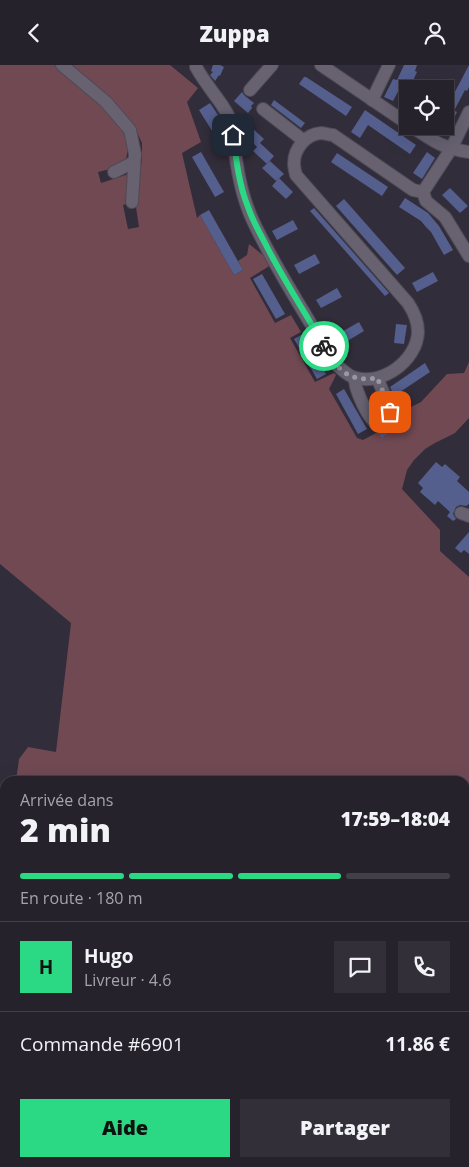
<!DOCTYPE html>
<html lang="fr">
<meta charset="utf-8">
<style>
:root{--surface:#26222c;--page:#322f38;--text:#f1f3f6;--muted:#a4a4a9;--line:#423f48;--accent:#2bd884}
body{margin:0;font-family:"Open Sans",sans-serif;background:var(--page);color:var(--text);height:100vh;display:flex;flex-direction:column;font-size:19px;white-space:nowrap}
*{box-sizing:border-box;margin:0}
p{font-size:16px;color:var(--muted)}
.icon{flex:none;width:28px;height:28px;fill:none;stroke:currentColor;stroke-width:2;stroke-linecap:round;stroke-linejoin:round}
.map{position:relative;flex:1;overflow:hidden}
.drawer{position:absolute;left:0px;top:711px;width:470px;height:391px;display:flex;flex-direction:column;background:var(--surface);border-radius:15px 15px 0 0;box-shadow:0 5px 20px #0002,0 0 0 1px var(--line)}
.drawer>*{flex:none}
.buttons{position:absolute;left:399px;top:15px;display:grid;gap:10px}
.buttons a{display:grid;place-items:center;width:55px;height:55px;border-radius:0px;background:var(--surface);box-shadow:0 5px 20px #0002,0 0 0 1px var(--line);font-size:25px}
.pin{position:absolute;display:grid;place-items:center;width:42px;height:42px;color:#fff;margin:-21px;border-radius:10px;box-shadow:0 2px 8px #0006}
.courier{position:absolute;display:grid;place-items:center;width:50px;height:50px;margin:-25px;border:4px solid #2bd884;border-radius:50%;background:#fff;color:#222;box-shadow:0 1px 6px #0007}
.headline em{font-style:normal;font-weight:800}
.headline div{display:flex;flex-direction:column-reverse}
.headline{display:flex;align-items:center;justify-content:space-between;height:85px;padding:0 20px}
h1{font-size:32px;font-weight:800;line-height:38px}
.bar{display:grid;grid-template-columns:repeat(4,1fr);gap:8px 5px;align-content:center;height:60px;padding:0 20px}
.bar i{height:6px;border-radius:4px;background:var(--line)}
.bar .active{background:var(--accent)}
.bar p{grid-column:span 4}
.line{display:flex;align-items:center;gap:12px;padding:0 20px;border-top:1px solid var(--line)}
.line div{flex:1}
.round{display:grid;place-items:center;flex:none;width:52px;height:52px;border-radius:0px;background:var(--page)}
.action{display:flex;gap:10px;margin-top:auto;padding:10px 20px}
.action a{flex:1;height:58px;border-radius:0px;background:var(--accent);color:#111;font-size:20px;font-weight:800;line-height:58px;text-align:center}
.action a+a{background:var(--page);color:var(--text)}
header{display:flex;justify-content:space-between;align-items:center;height:65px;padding:0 20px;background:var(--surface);font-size:22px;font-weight:800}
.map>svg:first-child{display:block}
.green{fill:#704953;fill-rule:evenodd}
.building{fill:#545f8e}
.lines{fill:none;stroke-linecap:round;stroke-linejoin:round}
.minor-casing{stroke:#4e4a55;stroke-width:14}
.minor{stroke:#676170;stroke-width:12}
.done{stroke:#9c98a3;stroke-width:5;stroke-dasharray:0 9}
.route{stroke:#2bd884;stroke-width:6}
</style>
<header><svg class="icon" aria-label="back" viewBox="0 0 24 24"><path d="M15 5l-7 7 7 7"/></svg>Zuppa<svg class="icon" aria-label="person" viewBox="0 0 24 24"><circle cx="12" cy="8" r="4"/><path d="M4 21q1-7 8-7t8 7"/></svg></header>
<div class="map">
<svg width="469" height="1102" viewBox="0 0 469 1102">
<rect width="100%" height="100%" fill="#322d3a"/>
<g class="green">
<path d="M 0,0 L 170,0 L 198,23 L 187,37 L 201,77 L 182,88 L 197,153 L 200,150 L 234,210 L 243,205 L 238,196 L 247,190 L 249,179 L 263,190 L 271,200 L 250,213 L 275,258 L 291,250 L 301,267 L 290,273 L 315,317 L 334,308 L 336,310 L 329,324 L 357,373 L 363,375 L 378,367 L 401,347 L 421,337 L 447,309 L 464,308 L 469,297 L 469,353 L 455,368 L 435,378 L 425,384 L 414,395 L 407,405 L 402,424 L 440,465 L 440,486 L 469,512 L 469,865 L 465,866 L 465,716 L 16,716 L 19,694 L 28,682 L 56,687 L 71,558 L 0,499 ZM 136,65 L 142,78 L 142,94 L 139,118 L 134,129 L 139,162 L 128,164 L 123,140 L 130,138 L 132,108 L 101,118 L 98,107 L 110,104 L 126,94 L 129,79 Z"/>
<polygon points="0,724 5,728 5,928 0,926"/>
<polygon points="0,974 5,976 5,1098 391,1098 388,1102 0,1102"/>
</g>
<g class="building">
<polygon points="213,0 220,0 224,2 220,11 219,10 215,16 210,10 213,7 211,6"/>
<polygon points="404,0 417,0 415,6 417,7 410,22 402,19 393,36 384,32 393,14 397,15"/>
<polygon points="469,0 469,22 467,26 465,25 455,44 455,46 457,47 445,71 445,41 447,42"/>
<polygon points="304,12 306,12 352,42 346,51 299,19"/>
<polygon points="242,27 245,31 254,38 251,41 252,43 248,48 234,36"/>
<polygon points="274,35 305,58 301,63 271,40"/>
<polygon points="210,38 220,53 224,63 214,69 199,45"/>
<polygon points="365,45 416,80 410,89 368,60 360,73 351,67"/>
<polygon points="250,61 264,74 260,78 274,91 267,99 253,86 257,82 243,68"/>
<polygon points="201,87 224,127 215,132 192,92"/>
<polygon points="427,87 435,93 422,114 413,108"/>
<polygon points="337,88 388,122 382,131 331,97"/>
<polygon points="270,96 284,109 276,116 262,103"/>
<polygon points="279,113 293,127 286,134 272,121"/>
<polygon points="450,123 468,141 460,148 442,130"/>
<polygon points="405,133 428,148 439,161 453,185 444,190 431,167 426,162 421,156 399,142"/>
<polygon points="344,134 405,203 397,210 336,141"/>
<polygon points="314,143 389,228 385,231 310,146"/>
<polygon points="209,145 243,205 234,210 200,150"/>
<polygon points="293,155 298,164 277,175 272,166"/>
<polygon points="315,189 320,198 299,209 294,200"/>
<polygon points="433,207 438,216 417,227 412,218"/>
<polygon points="262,209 285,249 276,254 253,214"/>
<polygon points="337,223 342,232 321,243 316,235"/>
<polygon points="359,257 364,266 344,278 338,269"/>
<polygon points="396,259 407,260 404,279 394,278"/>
<polygon points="303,269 326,309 317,314 294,274"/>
<polygon points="425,298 430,307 394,331 390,322"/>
<polygon points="344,324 367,364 358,369 336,329"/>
<polygon points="401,347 406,353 382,373 378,367 383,364"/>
<polygon points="436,397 442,402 445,399 460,412 457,416 469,427 469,439 466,441 460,440 456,442 453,449 456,454 453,456 447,451 450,447 438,436 435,440 420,427 423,423 418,418"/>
<polygon points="469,467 469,489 464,485 461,488 455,483"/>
</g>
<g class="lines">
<g class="minor-casing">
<g id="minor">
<polyline points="62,0 106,37 130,65 135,89 132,137"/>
<polyline points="321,0 408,59"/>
<path d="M 196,2 C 203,15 213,27 222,40 C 224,44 228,48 229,53 C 234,66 234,80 236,94 C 239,115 244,137 253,156 C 276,205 306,249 332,295 C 339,302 345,309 353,312 C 381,322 417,296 418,267 C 418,256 414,247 408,238 L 296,110 C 295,106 294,102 294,98 C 294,84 306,69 321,68 C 324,68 329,70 333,70 L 413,125 L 423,127"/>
<polyline points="250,25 272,0"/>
<polyline points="372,35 389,0"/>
<polyline points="263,44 299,72 303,76"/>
<path d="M 411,61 C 433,76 442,83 469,87"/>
<polyline points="114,107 134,97"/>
<polyline points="423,127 451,84 469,47"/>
<polyline points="423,127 426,136 445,152 469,191"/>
<path d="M 355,313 C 354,323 365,345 371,353 C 373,356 374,356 378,358 L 390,347 C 390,335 380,325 378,313"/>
<polyline points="461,448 469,451"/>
<polyline points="467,1102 469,1093"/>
</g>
</g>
<use href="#minor" class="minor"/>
</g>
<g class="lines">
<path class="done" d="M 324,281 C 339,306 348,317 378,313 C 380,325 390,335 390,347"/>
<path class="route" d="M 233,70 C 236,94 239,120 248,142 C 253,157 261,170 268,184 C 285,217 306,249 324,281"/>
</g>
</svg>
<div class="buttons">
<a><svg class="icon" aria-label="locate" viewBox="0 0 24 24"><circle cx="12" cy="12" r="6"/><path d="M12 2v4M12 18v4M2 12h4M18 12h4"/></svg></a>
</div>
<div class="pin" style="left:390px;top:347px;background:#ea580c"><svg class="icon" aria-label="bag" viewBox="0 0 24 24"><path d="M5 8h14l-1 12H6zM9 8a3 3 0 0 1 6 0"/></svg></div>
<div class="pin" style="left:233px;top:70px;background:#1f2937"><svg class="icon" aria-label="home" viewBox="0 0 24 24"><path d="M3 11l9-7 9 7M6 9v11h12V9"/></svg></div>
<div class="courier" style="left:324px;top:281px"><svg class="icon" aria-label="bike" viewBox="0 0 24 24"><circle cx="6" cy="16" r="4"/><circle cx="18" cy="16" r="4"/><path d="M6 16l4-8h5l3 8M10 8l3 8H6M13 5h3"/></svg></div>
<section class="drawer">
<div class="headline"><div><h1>2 min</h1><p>Arrivée dans</p></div><em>17:59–18:04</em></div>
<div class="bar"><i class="active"></i><i class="active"></i><i class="active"></i><i></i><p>En route · 180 m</p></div>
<div class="line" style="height:90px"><b class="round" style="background:var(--accent);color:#111">H</b><div><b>Hugo</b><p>Livreur · 4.6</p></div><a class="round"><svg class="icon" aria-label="chat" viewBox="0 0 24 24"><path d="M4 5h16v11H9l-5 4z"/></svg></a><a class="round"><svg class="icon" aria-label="phone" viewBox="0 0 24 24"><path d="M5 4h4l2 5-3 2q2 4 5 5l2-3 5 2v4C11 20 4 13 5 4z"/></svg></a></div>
<div class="line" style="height:65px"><div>Commande #6901</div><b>11.86 €</b></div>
<div class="action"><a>Aide</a><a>Partager</a></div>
</section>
</div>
